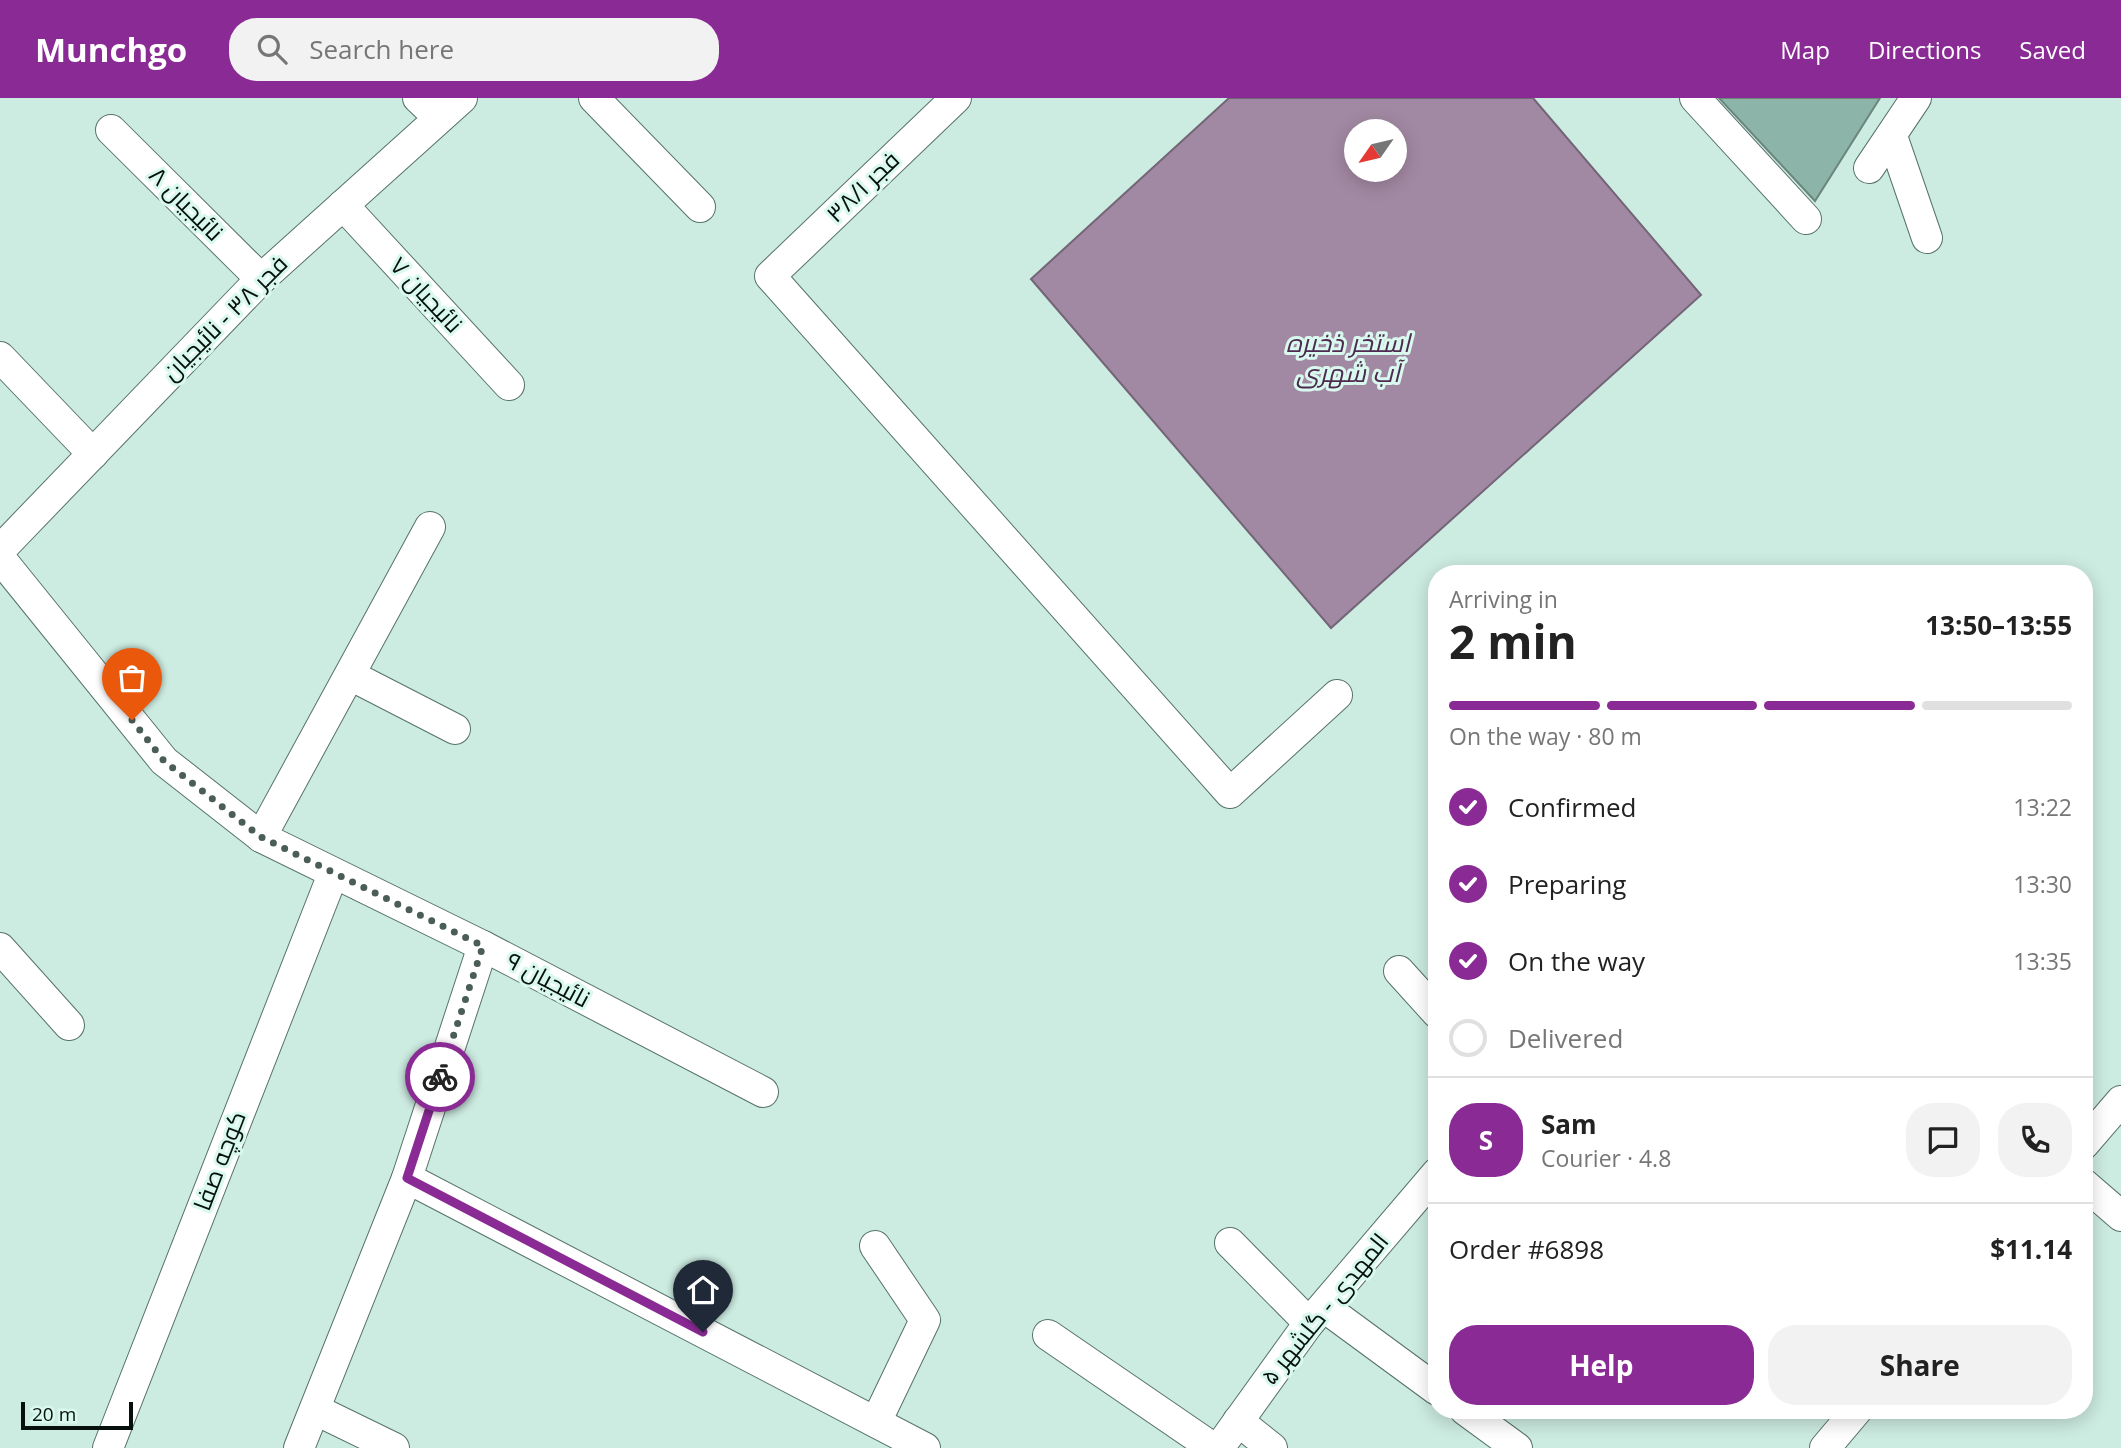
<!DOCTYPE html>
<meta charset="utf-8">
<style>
:root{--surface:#fff;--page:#f2f2f2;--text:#222;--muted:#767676;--line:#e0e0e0;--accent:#8a2a94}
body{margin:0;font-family:"Open Sans",Cairo,sans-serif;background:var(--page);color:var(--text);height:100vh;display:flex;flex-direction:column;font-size:26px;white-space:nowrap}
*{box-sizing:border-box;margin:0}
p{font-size:23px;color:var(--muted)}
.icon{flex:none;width:38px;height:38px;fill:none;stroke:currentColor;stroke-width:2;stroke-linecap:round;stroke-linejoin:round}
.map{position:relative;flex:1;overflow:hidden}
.sheet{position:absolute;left:1428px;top:467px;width:665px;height:854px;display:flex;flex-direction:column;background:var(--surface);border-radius:28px;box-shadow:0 4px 18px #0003}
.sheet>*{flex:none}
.needle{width:46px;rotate:236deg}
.buttons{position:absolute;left:1344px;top:21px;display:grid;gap:14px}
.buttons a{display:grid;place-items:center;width:63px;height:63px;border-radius:50%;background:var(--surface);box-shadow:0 4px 18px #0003;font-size:35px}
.scale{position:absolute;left:21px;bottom:18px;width:112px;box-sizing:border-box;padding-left:7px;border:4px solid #06100d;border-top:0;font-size:19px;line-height:24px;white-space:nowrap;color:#06100d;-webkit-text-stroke:5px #d9f8ee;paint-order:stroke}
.pin{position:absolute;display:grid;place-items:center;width:60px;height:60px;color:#fff;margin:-72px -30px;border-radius:50% 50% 50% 0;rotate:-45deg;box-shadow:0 0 7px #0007}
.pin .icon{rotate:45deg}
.courier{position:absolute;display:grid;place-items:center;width:70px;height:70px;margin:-35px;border:5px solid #8a2a94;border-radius:50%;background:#fff;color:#222;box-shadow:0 2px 9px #0007}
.headline em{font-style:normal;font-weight:700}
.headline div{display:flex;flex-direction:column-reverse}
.headline{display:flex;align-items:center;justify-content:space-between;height:119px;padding:0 21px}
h1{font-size:46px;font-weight:700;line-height:52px}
.bar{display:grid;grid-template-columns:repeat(4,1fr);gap:10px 7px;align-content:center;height:84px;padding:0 21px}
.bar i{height:9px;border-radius:5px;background:var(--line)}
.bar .selected{background:var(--accent)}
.bar p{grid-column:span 4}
.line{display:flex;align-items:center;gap:18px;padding:0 21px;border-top:2px solid var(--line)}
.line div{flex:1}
.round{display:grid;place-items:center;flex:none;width:74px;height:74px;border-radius:28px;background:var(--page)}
ol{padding:0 21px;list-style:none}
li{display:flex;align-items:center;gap:21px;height:77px}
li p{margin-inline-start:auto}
li .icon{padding:7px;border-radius:50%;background:var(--accent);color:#fff;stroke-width:4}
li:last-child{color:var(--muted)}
li i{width:38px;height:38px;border:4px solid var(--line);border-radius:50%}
.primary-button{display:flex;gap:14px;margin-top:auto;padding:14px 21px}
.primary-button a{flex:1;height:80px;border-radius:28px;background:var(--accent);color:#fff;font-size:28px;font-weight:700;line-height:80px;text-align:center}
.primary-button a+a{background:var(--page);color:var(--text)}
header{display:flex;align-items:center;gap:42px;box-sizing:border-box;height:98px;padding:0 35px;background:var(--accent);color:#fff}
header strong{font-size:33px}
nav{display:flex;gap:38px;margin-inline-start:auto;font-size:24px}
.search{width:490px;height:63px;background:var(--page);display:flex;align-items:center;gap:18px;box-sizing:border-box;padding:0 24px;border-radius:28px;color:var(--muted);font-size:26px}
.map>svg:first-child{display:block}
.water{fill:#a289a3;stroke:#736576;stroke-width:2;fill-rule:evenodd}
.building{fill:#8cb4a8;stroke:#6a867d;stroke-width:2}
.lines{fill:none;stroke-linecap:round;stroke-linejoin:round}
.street-casing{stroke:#57726a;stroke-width:32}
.street{stroke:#fff;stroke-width:30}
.done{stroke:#4b5d57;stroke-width:7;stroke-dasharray:0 12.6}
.route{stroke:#8a2a94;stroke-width:9}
.labels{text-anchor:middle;stroke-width:6;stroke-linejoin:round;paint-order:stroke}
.street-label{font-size:24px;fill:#06100d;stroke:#d9f8ee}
.water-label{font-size:26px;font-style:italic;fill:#4d2a50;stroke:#d9f8ee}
</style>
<header>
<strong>Munchgo</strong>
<div class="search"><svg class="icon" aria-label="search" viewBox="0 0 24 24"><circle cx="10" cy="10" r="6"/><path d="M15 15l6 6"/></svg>Search here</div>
<nav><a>Map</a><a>Directions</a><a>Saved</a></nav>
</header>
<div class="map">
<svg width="2121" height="1350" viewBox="0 0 2121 1350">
<rect width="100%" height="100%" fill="#ccebe1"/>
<path class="water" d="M 1229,0 L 1533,0 L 1701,197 L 1331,530 L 1031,181 ZM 1356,33 L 1395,33 L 1395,72 L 1356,72 Z"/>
<polygon class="building" points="1719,0 1880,0 1815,103"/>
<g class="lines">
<g class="street-casing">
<g id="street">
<polyline points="418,0 439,20"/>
<polyline points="594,0 700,109"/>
<polyline points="956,0 770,178 1230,695 1337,597"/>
<polyline points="1695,0 1806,121"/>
<polyline points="111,32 261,181"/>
<polyline points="1892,38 1927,140"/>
<polyline points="1869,70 1916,0"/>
<polyline points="343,107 509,287"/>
<polyline points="0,259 93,356"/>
<polyline points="0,452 261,181 462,0"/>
<polyline points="0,460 164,663 261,739 483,848 763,994"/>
<polyline points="350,577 455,631"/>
<polyline points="261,739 430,429"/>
<polyline points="0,850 69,927"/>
<polyline points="1399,873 1437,915"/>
<polyline points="2084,1046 2121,1003"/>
<polyline points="407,1080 925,1350"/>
<polyline points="2084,1086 2121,1118"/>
<polyline points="1230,1145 1309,1225"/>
<polyline points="875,1148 925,1222 876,1324"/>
<polyline points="1324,1209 1437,1292"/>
<polyline points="1048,1237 1213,1350"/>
<polyline points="316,1312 394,1350"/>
<polyline points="1465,1312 1517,1350"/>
<polyline points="1238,1323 1272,1350"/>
<polyline points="108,1350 333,776"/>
<polyline points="299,1350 407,1080 483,848"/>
<polyline points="1219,1350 1309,1225 1437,1075"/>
<polyline points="1825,1350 1857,1312"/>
</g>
</g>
<use href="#street" class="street"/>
</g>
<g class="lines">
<polyline class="done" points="132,622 164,663 261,739 483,848 440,979"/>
<polyline class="route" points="440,979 407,1080 703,1234"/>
</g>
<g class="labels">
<g class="street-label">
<text transform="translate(863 89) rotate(-44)" y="8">فجر ۳۸/۱</text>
<text transform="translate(186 106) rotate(45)" y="8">نائیجیان ۸</text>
<text transform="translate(426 197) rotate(47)" y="8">نائیجیان ۷</text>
<text transform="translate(225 220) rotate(-45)" y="8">فجر ۳۸ - نائیجیان</text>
<text transform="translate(548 882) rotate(28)" y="8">نائیجیان ۹</text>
<text transform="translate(220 1063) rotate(-69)" y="8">کوچه صفا</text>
<text transform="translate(1325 1211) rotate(-51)" y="8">المهدی - گلشهر ۵</text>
</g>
<g class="water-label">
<text x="1348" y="254">استخر ذخیره<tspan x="1348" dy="30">آب شهری</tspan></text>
</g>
</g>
</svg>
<div class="buttons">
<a><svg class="needle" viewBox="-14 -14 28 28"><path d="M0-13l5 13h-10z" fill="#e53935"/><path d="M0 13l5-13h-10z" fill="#767676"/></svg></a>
</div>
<div class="scale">20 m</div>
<div class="pin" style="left:132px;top:622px;background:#ea580c"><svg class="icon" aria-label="bag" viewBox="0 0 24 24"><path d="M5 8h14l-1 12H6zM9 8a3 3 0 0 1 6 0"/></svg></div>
<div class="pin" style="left:703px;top:1234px;background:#1f2937"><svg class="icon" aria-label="home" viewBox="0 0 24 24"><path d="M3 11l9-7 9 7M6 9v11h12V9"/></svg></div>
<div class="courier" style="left:440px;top:979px"><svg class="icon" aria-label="bike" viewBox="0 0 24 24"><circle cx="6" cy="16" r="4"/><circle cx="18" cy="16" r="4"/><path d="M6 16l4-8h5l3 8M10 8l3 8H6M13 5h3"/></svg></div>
<section class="sheet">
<div class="headline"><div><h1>2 min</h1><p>Arriving in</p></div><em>13:50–13:55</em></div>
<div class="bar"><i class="selected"></i><i class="selected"></i><i class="selected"></i><i></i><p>On the way · 80 m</p></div>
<ol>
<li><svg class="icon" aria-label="check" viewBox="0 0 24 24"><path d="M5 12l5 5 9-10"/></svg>Confirmed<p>13:22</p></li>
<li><svg class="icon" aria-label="check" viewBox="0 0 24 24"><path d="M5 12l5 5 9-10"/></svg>Preparing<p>13:30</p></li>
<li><svg class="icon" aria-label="check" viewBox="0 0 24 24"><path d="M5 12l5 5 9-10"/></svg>On the way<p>13:35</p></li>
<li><i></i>Delivered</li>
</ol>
<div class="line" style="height:126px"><b class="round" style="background:var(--accent);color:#fff">S</b><div><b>Sam</b><p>Courier · 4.8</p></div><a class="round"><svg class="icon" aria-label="chat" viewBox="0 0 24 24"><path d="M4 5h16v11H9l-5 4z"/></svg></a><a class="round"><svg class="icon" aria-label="phone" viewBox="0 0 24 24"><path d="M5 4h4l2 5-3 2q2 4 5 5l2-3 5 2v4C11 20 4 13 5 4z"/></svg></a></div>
<div class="line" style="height:91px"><div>Order #6898</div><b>$11.14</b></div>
<div class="primary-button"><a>Help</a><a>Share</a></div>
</section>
</div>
